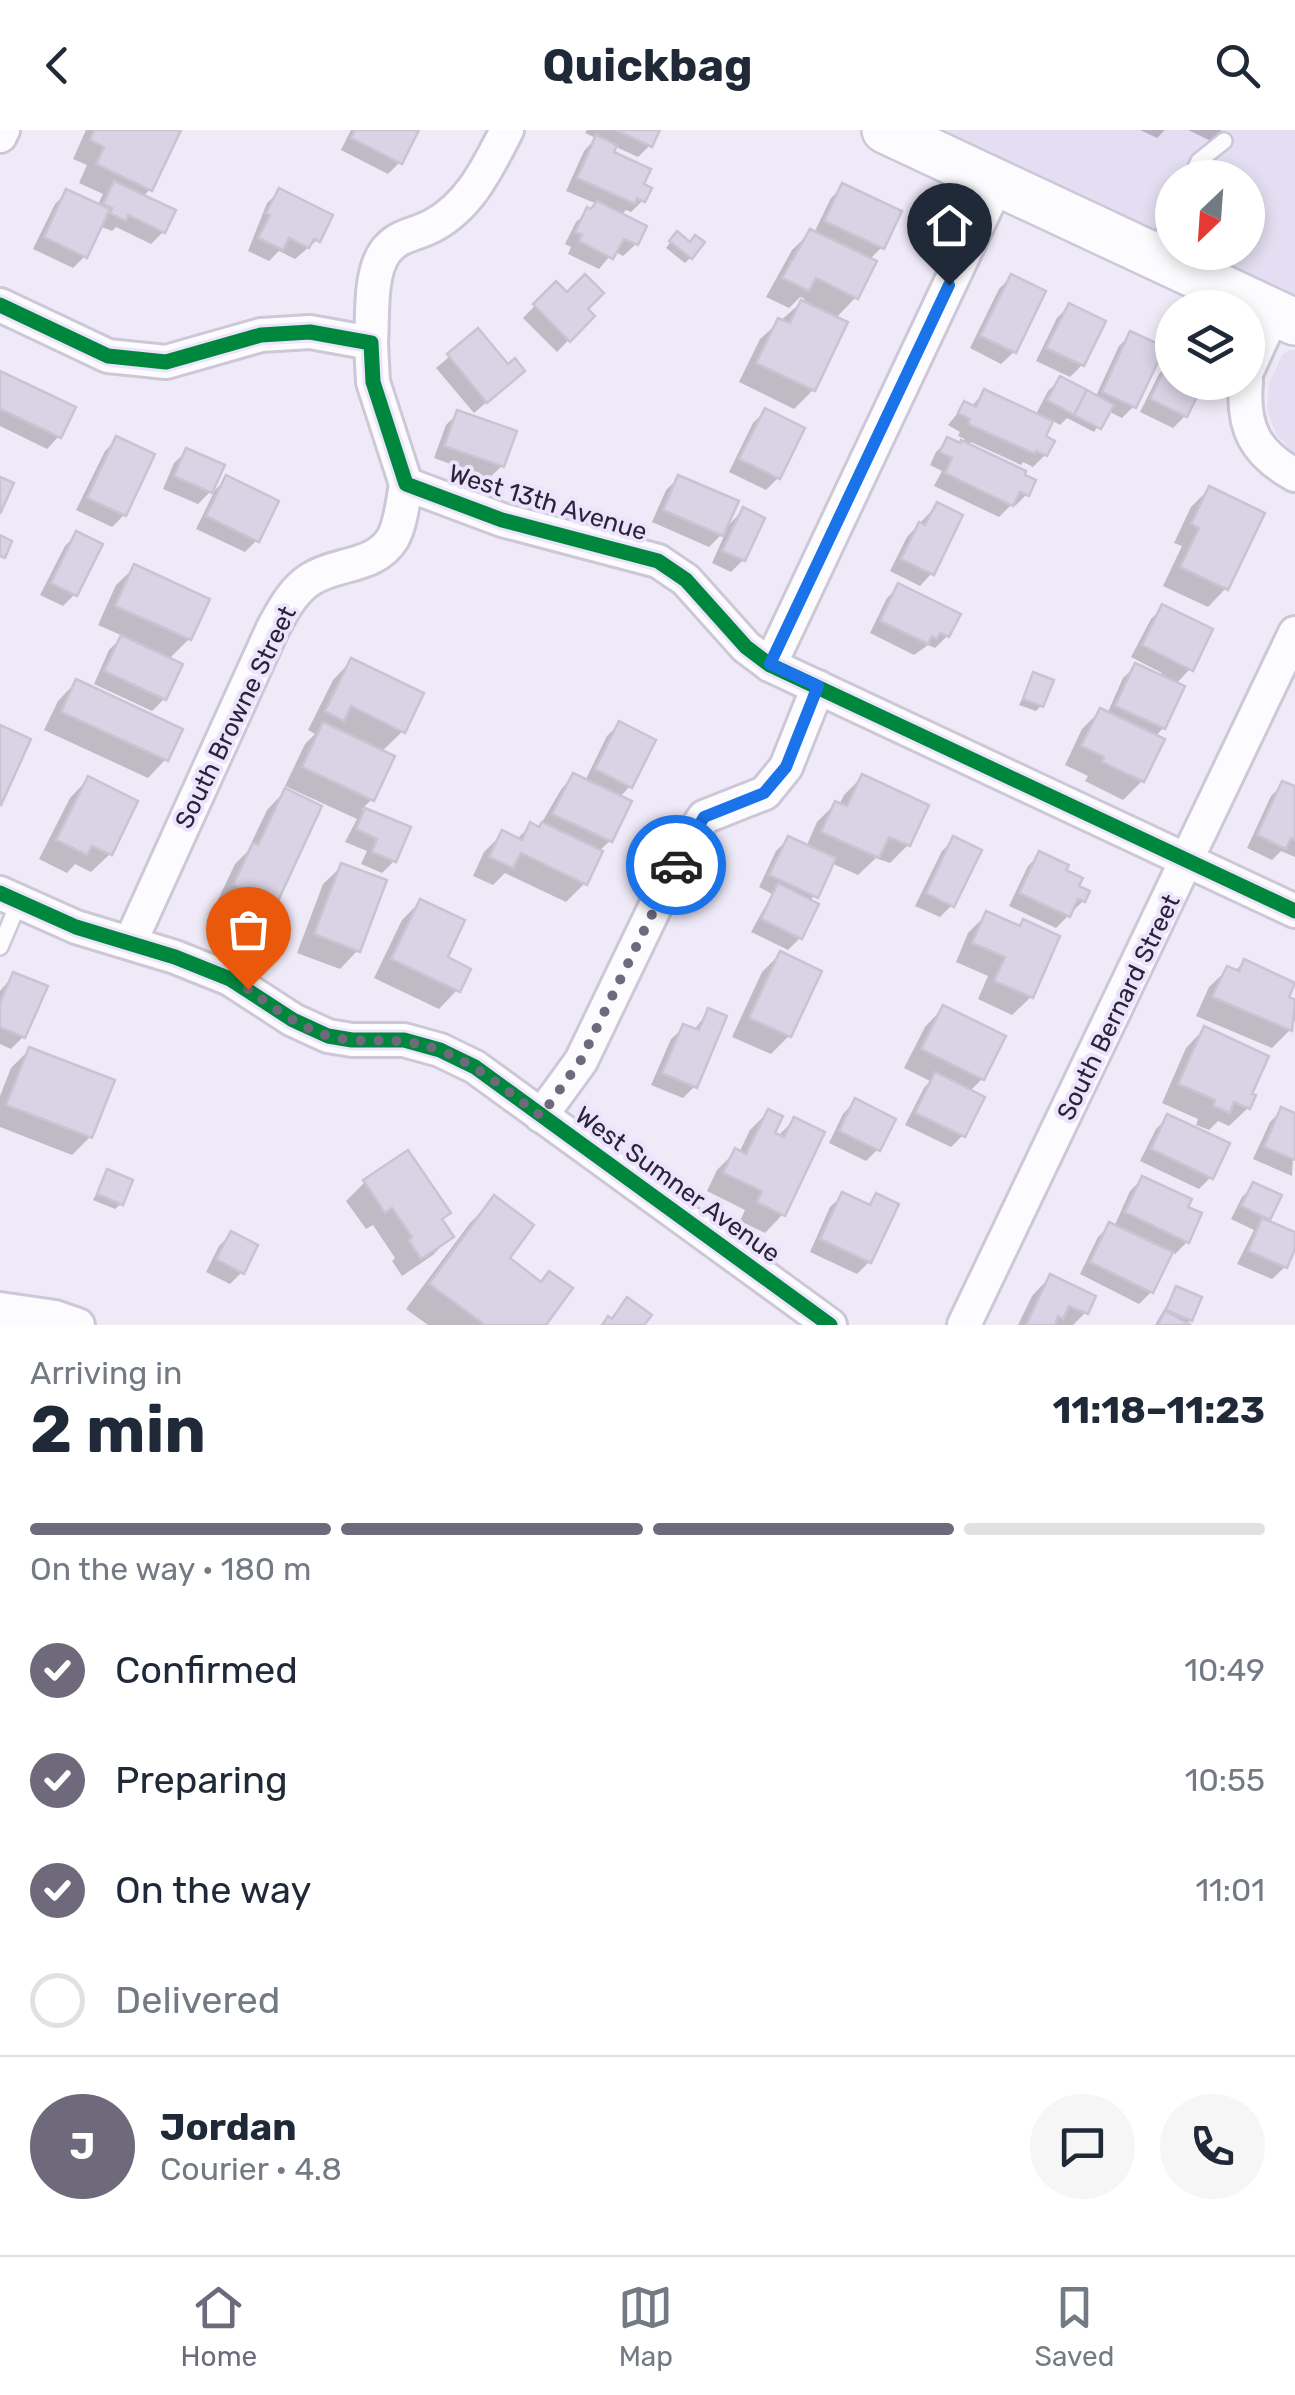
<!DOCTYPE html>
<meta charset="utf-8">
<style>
:root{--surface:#fff;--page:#f6f6f7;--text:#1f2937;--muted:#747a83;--line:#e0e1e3;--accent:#6f697c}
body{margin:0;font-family:Rubik,sans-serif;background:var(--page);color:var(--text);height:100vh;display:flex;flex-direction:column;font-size:38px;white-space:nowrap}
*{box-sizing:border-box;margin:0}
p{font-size:32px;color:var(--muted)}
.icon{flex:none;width:55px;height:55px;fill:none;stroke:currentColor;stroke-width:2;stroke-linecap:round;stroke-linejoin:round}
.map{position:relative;height:1195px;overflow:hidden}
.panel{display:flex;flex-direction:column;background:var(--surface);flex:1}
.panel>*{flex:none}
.needle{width:65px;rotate:205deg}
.buttons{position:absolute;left:1155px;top:30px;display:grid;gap:20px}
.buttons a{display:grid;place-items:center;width:110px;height:110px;border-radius:50%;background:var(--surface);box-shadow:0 5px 15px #0003;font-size:50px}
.pin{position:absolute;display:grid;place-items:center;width:85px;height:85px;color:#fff;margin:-102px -42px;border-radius:50% 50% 50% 0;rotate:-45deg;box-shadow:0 0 10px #0007}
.pin .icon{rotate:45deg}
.courier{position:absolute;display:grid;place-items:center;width:100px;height:100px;margin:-50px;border:8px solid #1a73e8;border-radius:50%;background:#fff;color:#222;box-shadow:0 2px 12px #0007}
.headline em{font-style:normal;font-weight:700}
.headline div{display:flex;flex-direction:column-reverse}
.headline{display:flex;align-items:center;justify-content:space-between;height:170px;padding:0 30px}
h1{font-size:65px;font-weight:700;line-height:75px}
.bar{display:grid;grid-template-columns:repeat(4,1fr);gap:15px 10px;align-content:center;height:120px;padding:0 30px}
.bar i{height:12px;border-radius:8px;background:var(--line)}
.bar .active{background:var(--accent)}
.bar p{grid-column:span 4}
.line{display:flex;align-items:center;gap:25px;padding:0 30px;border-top:2px solid var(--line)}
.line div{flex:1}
.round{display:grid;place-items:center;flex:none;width:105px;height:105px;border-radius:52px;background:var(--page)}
ol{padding:0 30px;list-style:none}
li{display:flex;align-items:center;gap:30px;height:110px}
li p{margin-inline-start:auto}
li .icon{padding:10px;border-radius:50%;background:var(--accent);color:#fff;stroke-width:4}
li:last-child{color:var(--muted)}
li i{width:55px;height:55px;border:5px solid var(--line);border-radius:50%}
header{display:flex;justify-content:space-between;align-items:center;height:130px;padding:0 30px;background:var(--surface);font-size:45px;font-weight:700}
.tab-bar{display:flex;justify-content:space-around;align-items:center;height:140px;border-top:2px solid var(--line);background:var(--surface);font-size:28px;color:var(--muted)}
.tab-bar a{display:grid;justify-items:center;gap:5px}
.tab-bar .active{color:var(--accent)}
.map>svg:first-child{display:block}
.built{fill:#e4def2}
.shadow{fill:#0003}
.building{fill:#d9d3e5;stroke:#c9c4d4;stroke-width:2.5}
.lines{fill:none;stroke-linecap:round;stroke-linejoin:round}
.lane-casing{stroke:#cdc7d8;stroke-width:20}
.street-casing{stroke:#cdc7d8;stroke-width:38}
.secondary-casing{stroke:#cdc7d8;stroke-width:50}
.lane{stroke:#fcfcfe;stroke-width:15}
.street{stroke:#fcfcfe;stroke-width:32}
.secondary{stroke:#fcfcfe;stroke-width:45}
.cycleway-casing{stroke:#ece4fd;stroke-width:21}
.cycleway{stroke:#00873e;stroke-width:15}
.done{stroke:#6f697c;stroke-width:10;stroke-dasharray:0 18}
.route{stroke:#1a73e8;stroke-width:12}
.labels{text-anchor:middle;stroke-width:8;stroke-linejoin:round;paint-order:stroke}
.street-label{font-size:25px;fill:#2b2339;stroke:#ece4fd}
</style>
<header><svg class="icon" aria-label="back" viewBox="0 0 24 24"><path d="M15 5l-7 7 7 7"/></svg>Quickbag<svg class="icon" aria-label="search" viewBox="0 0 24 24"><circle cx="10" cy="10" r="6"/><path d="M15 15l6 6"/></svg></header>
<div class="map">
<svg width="1295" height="1195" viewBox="0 0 1295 1195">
<rect width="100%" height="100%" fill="#eeeaf7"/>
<g class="built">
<polygon points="902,0 1295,0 1295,183 1179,123 1248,122 1248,48 1172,48 1172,113"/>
<polygon points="1290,220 1295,220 1295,325 1276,304 1267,280 1269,254 1282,225"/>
</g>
<g class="shadow">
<polygon points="86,0 178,0 150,59 143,67 163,102 151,114 116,97 112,101 99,96 85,126 73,138 33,119 55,74 67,62 97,76 103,64 79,53 87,35 73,29"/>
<polygon points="351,0 416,0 400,32 388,44 341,20"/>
<polygon points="587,0 657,0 650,15 638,27 614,16 611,23 640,56 643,70 631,82 626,80 620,86 644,98 636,114 623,126 614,121 599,139 568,124 571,117 565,114 576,92 597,74 566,61 584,21 596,8 585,3"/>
<polygon points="1140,0 1165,0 1157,8"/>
<polygon points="1188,0 1222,0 1211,11"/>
<polygon points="843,56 882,117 869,130 856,167 835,189 845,193 813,260 794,279 739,252 760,209 805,169 800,167 789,178 766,167 792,120 811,102 814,103 831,68"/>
<polygon points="280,61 317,110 295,129 279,121 269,131 248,121 267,73"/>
<polygon points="672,110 690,114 691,127 685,133 666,118"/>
<polygon points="1011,147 1014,222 1001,234 970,218 999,159"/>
<polygon points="556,154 592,186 557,222 523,188"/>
<polygon points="1069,176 1103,193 1082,235 1070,247 1036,231 1057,188"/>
<polygon points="478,202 510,252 474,283 436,238"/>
<polygon points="1131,204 1134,276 1122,288 1108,281 1094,302 1067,288 1060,295 1051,290 1043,307 1045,325 1033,337 1023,332 1021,335 971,312 969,316 1027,364 1015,376 1011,375 999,387 934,356 942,341 930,335 936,322 948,310 959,315 965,309 958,306 960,302 948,295 965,274 971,277 984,262 1035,286 1048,261 1060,249 1095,268 1119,216"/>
<polygon points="1171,231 1172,252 1185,286 1173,298 1140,282 1159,244"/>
<polygon points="0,244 59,306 47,319 0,296"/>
<polygon points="765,281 778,348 766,360 729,342 753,293"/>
<polygon points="458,283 502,336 489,348 434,328 446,295"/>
<polygon points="117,309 124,385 112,397 76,380 105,321"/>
<polygon points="187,321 210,362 198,374 163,359 174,333"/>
<polygon points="227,348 257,410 245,422 196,399 215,360"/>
<polygon points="679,348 724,400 743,380 743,430 731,442 712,433 727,399 709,417 652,392 666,360"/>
<polygon points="1209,359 1226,458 1208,477 1163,456 1182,416 1174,413 1191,377"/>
<polygon points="937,375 932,443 920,456 890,441 907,407"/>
<polygon points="77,404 75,464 63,476 40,465 65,416"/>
<polygon points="135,437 189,509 168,530 164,569 152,581 94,554 109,520 123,506 98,495 116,455"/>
<polygon points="899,456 947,506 935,518 928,515 914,525 870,503 887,468"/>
<polygon points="1163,477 1190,539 1176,554 1163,598 1155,607 1162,610 1142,651 1123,670 1085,651 1088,646 1065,635 1082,599 1100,581 1107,584 1123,548 1136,536 1160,547 1162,543 1131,527 1151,489"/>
<polygon points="351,531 403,601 381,622 372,669 362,679 407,698 394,731 382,743 361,734 367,721 345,712 357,689 285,656 305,614 315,604 308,600 333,550"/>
<polygon points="1034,545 1041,576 1036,581 1019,575"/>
<polygon points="76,552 166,629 148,648 44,600 58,571"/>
<polygon points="619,594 630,656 619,668 610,711 598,722 585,753 566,772 505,743 493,755 473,746 484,722 503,703 516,710 530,696 538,699 562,658 574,646 585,651 607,606"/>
<polygon points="862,647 908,715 890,733 876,728 858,745 831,733 810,772 800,808 788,820 751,802 772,764 759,757 776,721 788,709 806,717 817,692 835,674 839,675 844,665"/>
<polygon points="88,649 110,724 91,742 75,734 67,743 39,729 70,668"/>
<polygon points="1283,654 1295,658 1295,727 1281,721 1272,730 1247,718 1271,666"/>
<polygon points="285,661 319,677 274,774 255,792 216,774 235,734 247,722 267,680"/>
<polygon points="954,709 952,775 940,787 915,776 942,721"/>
<polygon points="1040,724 1063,741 1083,771 1056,798 1009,776 1028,736"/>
<polygon points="342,736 358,820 340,839 297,823 323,754"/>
<polygon points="420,772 457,860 439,879 374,848 402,790"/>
<polygon points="987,784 1018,798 1023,792 1031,867 1012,885 978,869 988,846 956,832 968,803"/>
<polygon points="780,824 789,906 771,924 732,907 762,842"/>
<polygon points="1244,832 1295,873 1295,890 1290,900 1272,918 1196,886 1209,857 1228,839 1234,842"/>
<polygon points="14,845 23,907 11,919 0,914 0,861"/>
<polygon points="943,878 982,949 969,962 963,1005 951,1017 905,995 924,958 930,951 904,938 925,897"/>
<polygon points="709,881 695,956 683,968 651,955 671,909 684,897 693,901"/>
<polygon points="1204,899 1249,965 1248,978 1229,996 1218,991 1209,1000 1196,995 1198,989 1162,973 1186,918"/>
<polygon points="29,920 90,1007 72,1025 0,997 0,966 11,938"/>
<polygon points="855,971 878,1019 866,1031 829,1013 843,984"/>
<polygon points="1282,980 1295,986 1292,1046 1253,1029 1270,992"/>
<polygon points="768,982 772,1004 777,1007 794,990 783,1084 765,1103 740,1091 745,1080 707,1061 717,1040 735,1022 739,1023 750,1000"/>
<polygon points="1168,987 1211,1047 1199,1059 1140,1031 1156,999"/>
<polygon points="108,1042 121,1074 115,1079 93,1070"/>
<polygon points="1142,1049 1185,1078 1187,1112 1175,1124 1170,1122 1151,1162 1139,1174 1080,1144 1098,1107 1110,1095 1114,1097 1130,1061"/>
<polygon points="365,1052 451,1106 433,1125 402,1146 392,1131 395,1128 373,1095 366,1099 346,1071"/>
<polygon points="1254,1055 1268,1088 1265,1092 1295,1105 1285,1137 1272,1149 1237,1134 1254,1100 1231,1089 1242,1067"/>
<polygon points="843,1065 866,1076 877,1066 869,1132 857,1144 810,1122 830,1077"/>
<polygon points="494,1069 506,1129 542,1195 428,1195 406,1179 470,1093"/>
<polygon points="231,1104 242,1142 230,1154 206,1142 219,1116"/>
<polygon points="1050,1147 1085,1183 1073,1195 1018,1195 1032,1166"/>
<polygon points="1176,1159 1190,1190 1186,1195 1155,1195"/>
</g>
<g class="building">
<polygon points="94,0 181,0 152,61 96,34 104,17 90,10"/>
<polygon points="355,0 419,0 402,34 351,8"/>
<polygon points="616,0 660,0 652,17"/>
<polygon points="596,5 617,15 614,22 651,39 644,54 652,58 645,72 637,68 635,74 577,48"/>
<polygon points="114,51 176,80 165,103 128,85 126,91 110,83 112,78 103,74"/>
<polygon points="842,53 902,81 884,119 824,91"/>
<polygon points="279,58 333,85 320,112 314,109 309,118 289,108 283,120 258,108 270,85 266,83"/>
<polygon points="66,59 110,79 87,128 44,107"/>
<polygon points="597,71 647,96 638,115 624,109 613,129 579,111 582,105 575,102 587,77 591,79"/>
<polygon points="810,99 877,131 858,169 816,148 809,161 782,148"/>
<polygon points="677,101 690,112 695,105 705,112 692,129 669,111"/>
<polygon points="585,144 604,163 588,179 595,186 570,212 533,174 556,151 567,162"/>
<polygon points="1011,144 1046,161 1016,223 980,206"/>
<polygon points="801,170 848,192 815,261 756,233 778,188 790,193"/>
<polygon points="1069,173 1106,191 1084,236 1046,218"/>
<polygon points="478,198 508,234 515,228 525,241 487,273 447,224"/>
<polygon points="1130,201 1165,217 1136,278 1102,262"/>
<polygon points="1170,228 1172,252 1204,252 1187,287 1150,269"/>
<polygon points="0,241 76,277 61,308 0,279"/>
<polygon points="1060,246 1087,260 1074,285 1047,270"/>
<polygon points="984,259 1053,291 1046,306 1055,311 1047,326 1036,321 1035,324 968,294 970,289 958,283 964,271 976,277"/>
<polygon points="1087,260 1114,275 1101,299 1074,285"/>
<polygon points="765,278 805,298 780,349 739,329"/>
<polygon points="457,280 517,301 504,337 444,316"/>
<polygon points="116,306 155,324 126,386 87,368"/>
<polygon points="947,307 960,313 961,310 1026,341 1025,345 1036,350 1029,366 1020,362 1013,376 945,343 952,328 940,322"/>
<polygon points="186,318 225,335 212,363 174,346"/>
<polygon points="226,345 279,371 259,412 206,386"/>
<polygon points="678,345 739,371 723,406 663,380"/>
<polygon points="0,347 14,353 0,384"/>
<polygon points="1209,356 1265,383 1228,460 1180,437 1199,398 1191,394"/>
<polygon points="937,372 963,385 934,445 901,429 919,392 925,395"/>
<polygon points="743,377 765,388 745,431 722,421"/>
<polygon points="76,401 103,414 77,466 51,453"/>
<polygon points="0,405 12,411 5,428 0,426"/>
<polygon points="134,434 210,469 191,510 115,476"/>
<polygon points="898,453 961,484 949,507 940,503 937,509 932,506 928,514 880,491"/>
<polygon points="1162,474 1213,499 1193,541 1142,515"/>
<polygon points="121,505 183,534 166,570 104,541"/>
<polygon points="351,528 424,563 405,603 351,576 344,591 325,581"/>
<polygon points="1135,533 1185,556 1165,599 1115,576"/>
<polygon points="1033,542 1054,550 1043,577 1023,569"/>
<polygon points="76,549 183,599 168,631 61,582"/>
<polygon points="1100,578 1165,609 1144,652 1102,632 1104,627 1081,616"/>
<polygon points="619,591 656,610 632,658 595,639"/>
<polygon points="323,592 395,626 374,671 302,637"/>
<polygon points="0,595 31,609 1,675 0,674"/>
<polygon points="573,643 632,671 612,712 552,684"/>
<polygon points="862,644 929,675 910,716 889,707 879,728 821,702 835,671 847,676"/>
<polygon points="88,646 138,671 112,725 92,716 87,725 56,710"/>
<polygon points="1282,651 1295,656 1295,710 1291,708 1286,719 1257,705"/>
<polygon points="285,658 322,676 276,775 233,755 253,713 258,715"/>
<polygon points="365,678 411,697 396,732 372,722 377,709 356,699"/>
<polygon points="530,692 539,697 542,692 603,721 587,755 521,723 513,738 489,727 502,700 522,710"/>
<polygon points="788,706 836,728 818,768 769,745"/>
<polygon points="953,706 982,720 954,777 926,763"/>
<polygon points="1039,721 1069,735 1066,740 1083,748 1079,756 1090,761 1085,772 1078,769 1070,787 1019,763"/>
<polygon points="341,733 387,750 360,822 314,804"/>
<polygon points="778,753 819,774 802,809 761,789"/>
<polygon points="420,769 465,790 448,827 471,839 460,862 391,829"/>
<polygon points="986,781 1020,796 1023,789 1060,806 1033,868 994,851 1005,827 972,813"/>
<polygon points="780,821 822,841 791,907 749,888"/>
<polygon points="1244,829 1295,853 1289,867 1295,870 1292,901 1212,867 1227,836 1239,841"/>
<polygon points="13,842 48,856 25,908 0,897 0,873"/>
<polygon points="943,875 1006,906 984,950 921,919"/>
<polygon points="708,878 727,886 697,958 662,943 683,894 699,900"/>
<polygon points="1204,896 1269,926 1252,964 1256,965 1250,979 1234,972 1230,983 1213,976 1215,970 1178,954"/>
<polygon points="29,917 115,950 92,1008 6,975"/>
<polygon points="935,942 985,967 965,1007 915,983"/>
<polygon points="855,968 896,989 880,1021 839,1001"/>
<polygon points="1281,977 1295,983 1295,1030 1264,1017"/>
<polygon points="768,979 783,986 775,1003 784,1007 794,987 825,1002 785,1086 757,1072 762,1061 723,1043 735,1018 746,1024"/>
<polygon points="1167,984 1230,1013 1213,1049 1151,1019"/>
<polygon points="408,1020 451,1083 442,1089 454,1107 421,1129 409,1111 412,1107 392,1078 385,1083 363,1050"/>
<polygon points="107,1039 133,1050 123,1075 97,1064"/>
<polygon points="1142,1046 1192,1069 1188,1077 1202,1083 1189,1113 1125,1082"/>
<polygon points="1253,1052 1282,1065 1270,1090 1241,1076"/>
<polygon points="842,1062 870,1075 876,1063 899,1074 871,1133 820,1109"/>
<polygon points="494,1065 534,1095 510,1128 541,1152 549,1141 573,1158 546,1195 485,1195 429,1154"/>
<polygon points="1262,1088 1295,1102 1295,1119 1287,1138 1248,1121"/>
<polygon points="1109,1092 1173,1122 1153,1163 1090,1132"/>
<polygon points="231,1101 258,1115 244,1144 216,1129"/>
<polygon points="1050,1144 1096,1166 1088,1184 1069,1176 1063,1189 1058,1186 1055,1195 1026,1195"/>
<polygon points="1176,1156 1202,1167 1192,1191 1166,1180"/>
<polygon points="627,1167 652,1185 644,1195 602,1195 608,1186 612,1189"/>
<polygon points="1165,1181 1191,1195 1158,1195"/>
</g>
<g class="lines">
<g class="lane-casing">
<g id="lane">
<polyline points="1191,48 1199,31 1224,11"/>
<polyline points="1155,123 1172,86"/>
<polyline points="0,817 19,772"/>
</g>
</g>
<g class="street-casing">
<g id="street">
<polyline points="0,6 3,0"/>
<polyline points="0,175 108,226 166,232 261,205 310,202 371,213 373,252 406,354 502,390 658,431 686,450 746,517 770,535 1295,781"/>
<path d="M 371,213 C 373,186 369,145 385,122 C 397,105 415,105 432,96 C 470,76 488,37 507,0"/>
<polyline points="1248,239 1274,182"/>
<path d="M 1246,252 C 1242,298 1255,323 1295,345"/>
<polyline points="770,535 998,52"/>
<polyline points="0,763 76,797 175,827 230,849 293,890 328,906 352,910 404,910 440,920 475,937 830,1195"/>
<path d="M 130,813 L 273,498 C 283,480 293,460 311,449 C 338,432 375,438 393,408 C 401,393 403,371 406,354"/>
<polyline points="541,986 581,931 683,719 704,687 765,663 786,637 818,557"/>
<polyline points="0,1179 55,1187 78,1195"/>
<polyline points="964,1195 1295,503"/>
</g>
</g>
<g class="secondary-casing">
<polyline id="secondary" points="885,0 1295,192"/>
</g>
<use href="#lane" class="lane"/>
<use href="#street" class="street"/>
<use href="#secondary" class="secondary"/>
<g class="cycleway-casing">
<g id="cycleway">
<polyline points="0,175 108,226 166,232 261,205 310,202 371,213 373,252 406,354 502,390 658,431 686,450 746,517 770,535 1295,781"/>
<polyline points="0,763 76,797 175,827 230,849 293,890 328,906 352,910 404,910 440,920 475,937 830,1195"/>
</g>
</g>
<use href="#cycleway" class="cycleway"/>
</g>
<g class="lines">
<path class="done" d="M 248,859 C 278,881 313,908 352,910 C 386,912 400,907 436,919 C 476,933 508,962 541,986 L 581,930 L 676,735"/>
<polyline class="route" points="676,735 704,687 764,663 786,637 818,556 770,534 949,155"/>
</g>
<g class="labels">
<g class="street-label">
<text transform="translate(548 372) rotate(17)" y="9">West 13th Avenue</text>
<text transform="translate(235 587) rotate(-64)" y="9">South Browne Street</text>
<text transform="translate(1118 877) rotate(-64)" y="9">South Bernard Street</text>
<text transform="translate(678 1054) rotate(36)" y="9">West Sumner Avenue</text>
</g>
</g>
</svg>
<div class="buttons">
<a><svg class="needle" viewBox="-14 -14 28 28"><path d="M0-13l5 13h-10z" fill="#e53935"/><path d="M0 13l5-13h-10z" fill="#747a83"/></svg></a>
<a><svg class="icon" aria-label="layers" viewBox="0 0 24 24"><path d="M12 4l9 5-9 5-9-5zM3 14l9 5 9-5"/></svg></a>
</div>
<div class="pin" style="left:248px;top:859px;background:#ea580c"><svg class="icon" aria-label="bag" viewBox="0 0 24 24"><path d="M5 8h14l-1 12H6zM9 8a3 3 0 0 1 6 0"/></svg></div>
<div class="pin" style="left:949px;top:155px;background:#1f2937"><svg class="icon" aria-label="home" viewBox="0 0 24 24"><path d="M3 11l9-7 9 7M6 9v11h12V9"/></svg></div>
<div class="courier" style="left:676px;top:735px"><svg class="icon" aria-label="car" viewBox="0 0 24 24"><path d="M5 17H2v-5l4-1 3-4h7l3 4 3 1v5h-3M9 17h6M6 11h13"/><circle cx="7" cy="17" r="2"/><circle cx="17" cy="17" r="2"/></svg></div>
</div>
<section class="panel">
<div class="headline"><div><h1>2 min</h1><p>Arriving in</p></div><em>11:18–11:23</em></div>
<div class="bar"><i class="active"></i><i class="active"></i><i class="active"></i><i></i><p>On the way · 180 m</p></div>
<ol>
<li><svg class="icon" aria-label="check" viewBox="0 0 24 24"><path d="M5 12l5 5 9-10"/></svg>Confirmed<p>10:49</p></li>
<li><svg class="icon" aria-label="check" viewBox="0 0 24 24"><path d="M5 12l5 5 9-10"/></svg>Preparing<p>10:55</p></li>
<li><svg class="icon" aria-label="check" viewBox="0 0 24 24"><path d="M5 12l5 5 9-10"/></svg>On the way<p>11:01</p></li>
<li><i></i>Delivered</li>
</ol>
<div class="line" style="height:180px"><b class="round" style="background:var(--accent);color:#fff">J</b><div><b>Jordan</b><p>Courier · 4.8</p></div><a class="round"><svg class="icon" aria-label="chat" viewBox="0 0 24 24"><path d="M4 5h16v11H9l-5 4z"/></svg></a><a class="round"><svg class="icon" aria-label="phone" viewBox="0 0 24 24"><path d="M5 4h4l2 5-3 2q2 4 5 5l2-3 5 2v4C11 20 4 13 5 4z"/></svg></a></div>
</section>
<nav class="tab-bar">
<a class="active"><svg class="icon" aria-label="home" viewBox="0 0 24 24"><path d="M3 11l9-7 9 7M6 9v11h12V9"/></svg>Home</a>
<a><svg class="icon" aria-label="map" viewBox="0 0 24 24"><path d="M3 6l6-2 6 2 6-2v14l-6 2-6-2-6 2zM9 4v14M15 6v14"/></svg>Map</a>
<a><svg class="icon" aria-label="saved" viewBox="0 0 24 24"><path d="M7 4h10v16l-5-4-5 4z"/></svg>Saved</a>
</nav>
